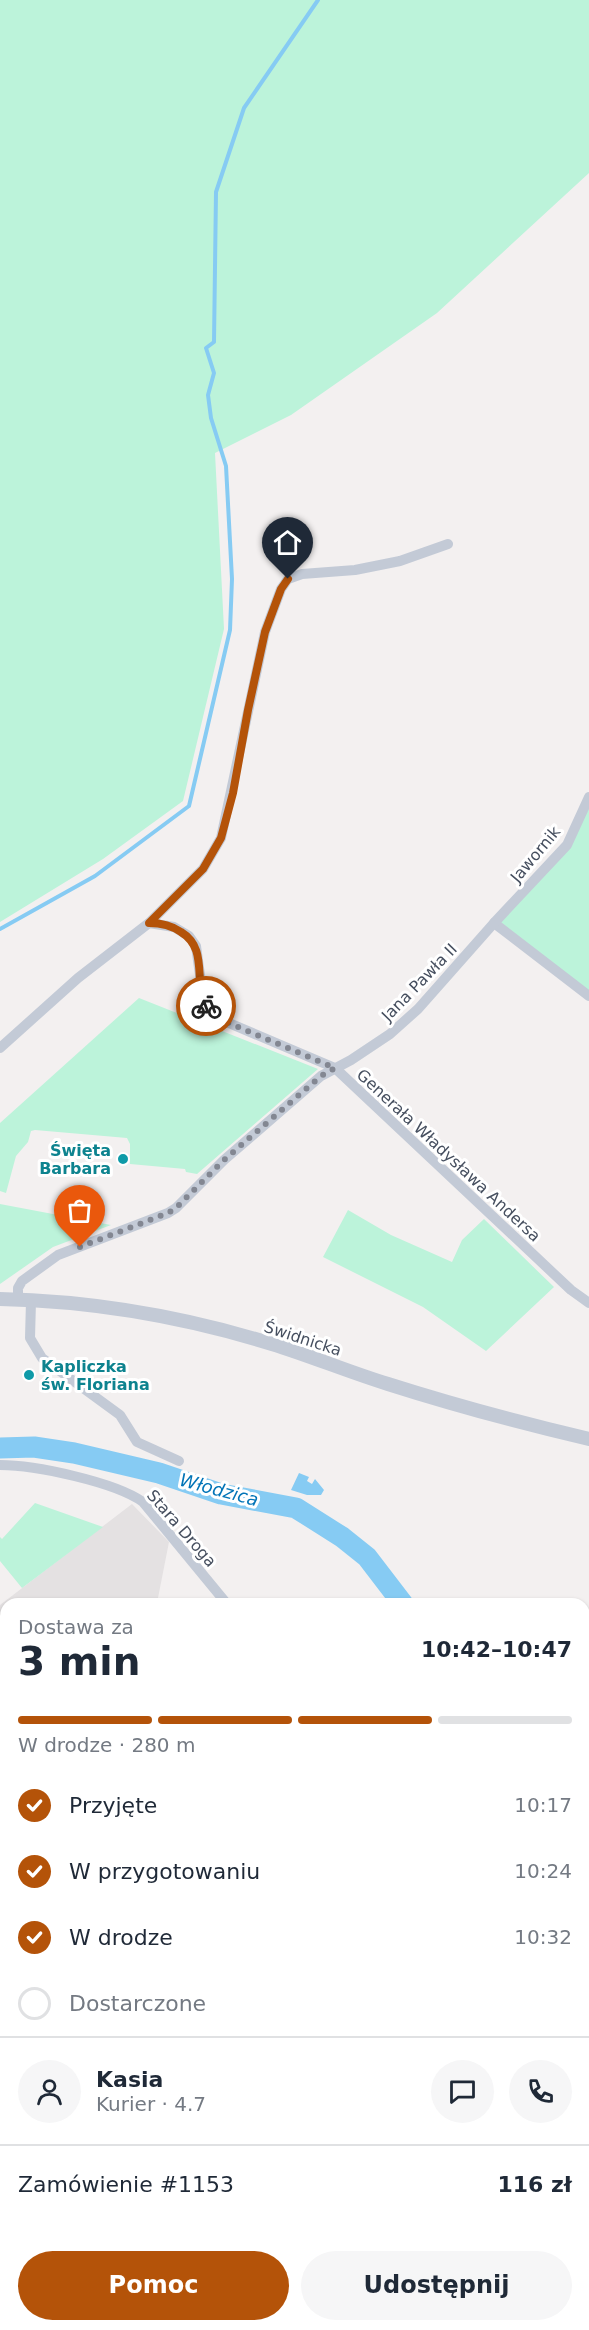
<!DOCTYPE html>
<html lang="pl">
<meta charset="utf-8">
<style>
:root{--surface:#fff;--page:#f6f6f7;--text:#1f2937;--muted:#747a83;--line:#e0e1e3;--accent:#b45309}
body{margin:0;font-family:"DejaVu Sans",sans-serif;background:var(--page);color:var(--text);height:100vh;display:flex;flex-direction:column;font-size:22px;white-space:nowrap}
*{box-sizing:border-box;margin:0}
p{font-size:20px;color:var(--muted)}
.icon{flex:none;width:33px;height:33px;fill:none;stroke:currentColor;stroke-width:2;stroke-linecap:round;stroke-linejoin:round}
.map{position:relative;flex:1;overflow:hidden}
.details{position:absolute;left:0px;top:1598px;width:590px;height:734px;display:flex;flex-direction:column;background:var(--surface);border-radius:18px 18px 0 0;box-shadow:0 2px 4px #0004}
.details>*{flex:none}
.pin{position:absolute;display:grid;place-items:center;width:51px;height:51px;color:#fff;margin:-62px -26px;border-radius:50% 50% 50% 0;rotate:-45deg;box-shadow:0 0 6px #0007}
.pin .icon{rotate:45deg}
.courier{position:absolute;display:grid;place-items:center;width:60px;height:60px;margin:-30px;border:4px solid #b45309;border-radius:50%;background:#fff;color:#222;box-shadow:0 2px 8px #0007}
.summary em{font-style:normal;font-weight:700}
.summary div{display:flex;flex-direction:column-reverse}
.summary{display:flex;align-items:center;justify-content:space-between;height:102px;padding:0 18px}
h1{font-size:39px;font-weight:700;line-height:45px}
.bar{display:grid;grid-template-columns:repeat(4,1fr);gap:9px 6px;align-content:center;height:72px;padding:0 18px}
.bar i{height:8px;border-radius:4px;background:var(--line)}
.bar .current{background:var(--accent)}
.bar p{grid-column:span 4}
.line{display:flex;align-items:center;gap:15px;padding:0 18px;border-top:2px solid var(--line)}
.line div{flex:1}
.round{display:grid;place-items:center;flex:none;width:63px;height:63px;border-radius:32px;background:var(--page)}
ol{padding:0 18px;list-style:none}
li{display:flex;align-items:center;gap:18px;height:66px}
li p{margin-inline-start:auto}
li .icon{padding:6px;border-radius:50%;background:var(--accent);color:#fff;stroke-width:4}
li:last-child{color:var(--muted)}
li i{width:33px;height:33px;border:3px solid var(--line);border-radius:50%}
.button{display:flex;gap:12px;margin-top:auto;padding:12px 18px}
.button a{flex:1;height:69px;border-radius:36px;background:var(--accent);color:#fff;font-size:24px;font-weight:700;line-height:69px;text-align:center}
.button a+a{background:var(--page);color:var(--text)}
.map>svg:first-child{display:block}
.commercial{fill:#fdfbe9}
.education{fill:#e4e1e2}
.green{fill:#bcf3da}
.water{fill:#86cbf3}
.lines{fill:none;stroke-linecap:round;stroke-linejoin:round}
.stream{stroke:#86cbf3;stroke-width:4}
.river{stroke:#86cbf3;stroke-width:21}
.minor{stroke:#c3cad6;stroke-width:10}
.tertiary{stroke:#c3cad6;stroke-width:14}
.secondary{stroke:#c1c9da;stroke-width:15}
.done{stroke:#838792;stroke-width:6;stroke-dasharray:0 10.8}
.route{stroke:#b45309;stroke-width:8}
.culture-dot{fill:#0f9aa8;stroke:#fff;stroke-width:2}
.labels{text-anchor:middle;stroke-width:6;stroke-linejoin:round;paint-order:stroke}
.street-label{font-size:16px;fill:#464f5f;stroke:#fff}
.culture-label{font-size:16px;font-weight:bold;fill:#0d838f;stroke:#fff;text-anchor:end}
.water-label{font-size:18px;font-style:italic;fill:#0274b7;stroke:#fff}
</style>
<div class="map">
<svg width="589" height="2330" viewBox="0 0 589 2330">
<rect width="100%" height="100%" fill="#f3f0f0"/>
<polygon class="commercial" points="0,1923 6,1936 6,2207 0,2209"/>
<polygon class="education" points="132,1504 169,1542 157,1603 6,1604 6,1745 0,1735 0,1605"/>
<g class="green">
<polygon points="0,0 589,0 589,173 437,313 291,415 215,453 224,629 183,801 103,859 0,922"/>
<polygon points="589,794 589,996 494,923 567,845"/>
<polygon points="139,998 318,1069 197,1174 186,1172 185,1169 130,1164 130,1144 127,1138 35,1130 31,1131 28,1142 16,1156 6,1193 0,1191 0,1123"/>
<polygon points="0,1204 111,1225 53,1247 0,1284"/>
<polygon points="348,1210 391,1235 452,1262 462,1240 484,1219 554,1287 486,1351 423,1307 323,1257"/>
<polygon points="35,1503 103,1527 22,1588 0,1561 0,1537 2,1539"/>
<polygon points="6,1639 6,1720 0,1712 0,1643"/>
<polygon points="584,1890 589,1892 589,2330 448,2330 449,2325 584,2325"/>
<polygon points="0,1923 6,1936 6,1977 0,1960"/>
<polygon points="0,2131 6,2134 6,2185 0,2183"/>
</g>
<polygon class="water" points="299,1473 309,1477 307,1481 312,1484 315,1479 324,1490 321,1495 307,1495 291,1490"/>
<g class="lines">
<polyline class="stream" points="0,929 95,876 189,806 230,630 232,579 226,466 211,418 208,395 214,373 206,348 214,342 216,192 244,108 318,0"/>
<g class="river">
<polyline points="0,1448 34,1447 74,1453 159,1473 221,1494 296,1508 342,1537 367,1557 403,1604"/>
<polyline points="584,1708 589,1708"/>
</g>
<g class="minor">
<polyline points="149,923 174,927 189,936 196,946 204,1004 217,1018 335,1068 571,1290 589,1303"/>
<polyline points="494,923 589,996"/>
<polyline points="0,1048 78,978 149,923 203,869 221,838 265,632 281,589 288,579 302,574 355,570 400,561 448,544"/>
<polyline points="18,1300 18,1288 22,1281 58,1255 168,1213 176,1208 224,1160 321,1076 351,1060 390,1034 418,1009 494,923 567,845 589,797"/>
<polyline points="31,1301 30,1338 42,1358 120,1415 137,1442 179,1461"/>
<path d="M 0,1465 C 35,1465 115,1482 143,1502 L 227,1604"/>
<polyline points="584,1724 589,1723"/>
</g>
<path class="tertiary" d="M 0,1299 C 92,1301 185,1317 272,1344 C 311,1356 349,1372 388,1384 C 454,1405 521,1423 589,1439"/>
<g class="secondary">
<polyline points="0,1831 6,1832"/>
<polyline points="584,1888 589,1889"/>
</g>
</g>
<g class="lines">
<polyline class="done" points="80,1247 168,1213 176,1208 224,1160 321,1076 335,1068 217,1018 206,1006"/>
<path class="route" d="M 206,1006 C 193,982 209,949 181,932 C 171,925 160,923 149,923 L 203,869 L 221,838 L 233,793 L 248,710 L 265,632 L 281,589 L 288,579"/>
</g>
<g class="culture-dot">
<circle cx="123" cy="1159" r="6"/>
<circle cx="29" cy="1375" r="6"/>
</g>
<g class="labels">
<g class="street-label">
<text transform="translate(535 854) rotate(-50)" y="6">Jawornik</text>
<text transform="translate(419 982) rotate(-46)" y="6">Jana Pawła II</text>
<text transform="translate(449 1155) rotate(43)" y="6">Generała Władysława Andersa</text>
<text transform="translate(303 1338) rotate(18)" y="6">Świdnicka</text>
<text transform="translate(182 1528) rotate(49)" y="6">Stara Droga</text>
</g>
<g class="culture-label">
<text x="111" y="1156">Święta<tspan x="111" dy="18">Barbara</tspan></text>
<text x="41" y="1372" text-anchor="start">Kapliczka<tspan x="41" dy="18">św. Floriana</tspan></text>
</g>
<g class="water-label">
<text transform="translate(219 1490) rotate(15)" y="6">Włodzica</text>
</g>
</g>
</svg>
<div class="pin" style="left:80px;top:1247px;background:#ea580c"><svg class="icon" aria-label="bag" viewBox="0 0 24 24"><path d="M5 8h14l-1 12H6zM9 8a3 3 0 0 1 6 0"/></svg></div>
<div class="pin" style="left:288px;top:579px;background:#1f2937"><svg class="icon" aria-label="home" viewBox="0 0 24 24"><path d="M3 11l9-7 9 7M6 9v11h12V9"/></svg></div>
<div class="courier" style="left:206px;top:1006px"><svg class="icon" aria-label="bike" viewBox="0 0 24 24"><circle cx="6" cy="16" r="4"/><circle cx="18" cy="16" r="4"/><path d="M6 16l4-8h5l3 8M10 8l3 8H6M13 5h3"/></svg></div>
<section class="details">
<div class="summary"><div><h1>3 min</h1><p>Dostawa za</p></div><em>10:42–10:47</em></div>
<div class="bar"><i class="current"></i><i class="current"></i><i class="current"></i><i></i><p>W drodze · 280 m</p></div>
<ol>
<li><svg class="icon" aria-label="check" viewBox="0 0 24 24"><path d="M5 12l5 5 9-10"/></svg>Przyjęte<p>10:17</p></li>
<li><svg class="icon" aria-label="check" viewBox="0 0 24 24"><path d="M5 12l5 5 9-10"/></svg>W przygotowaniu<p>10:24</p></li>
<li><svg class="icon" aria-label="check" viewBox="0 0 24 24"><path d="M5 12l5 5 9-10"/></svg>W drodze<p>10:32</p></li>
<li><i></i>Dostarczone</li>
</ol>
<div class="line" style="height:108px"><a class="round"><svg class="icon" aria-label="person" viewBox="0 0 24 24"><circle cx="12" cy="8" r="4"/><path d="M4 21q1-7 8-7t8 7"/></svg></a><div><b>Kasia</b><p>Kurier · 4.7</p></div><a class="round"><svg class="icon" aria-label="chat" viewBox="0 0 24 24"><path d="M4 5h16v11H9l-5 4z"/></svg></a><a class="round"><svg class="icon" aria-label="phone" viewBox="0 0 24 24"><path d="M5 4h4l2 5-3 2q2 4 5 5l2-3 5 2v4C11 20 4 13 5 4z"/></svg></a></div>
<div class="line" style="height:78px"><div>Zamówienie #1153</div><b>116 zł</b></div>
<div class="button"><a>Pomoc</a><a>Udostępnij</a></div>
</section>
</div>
